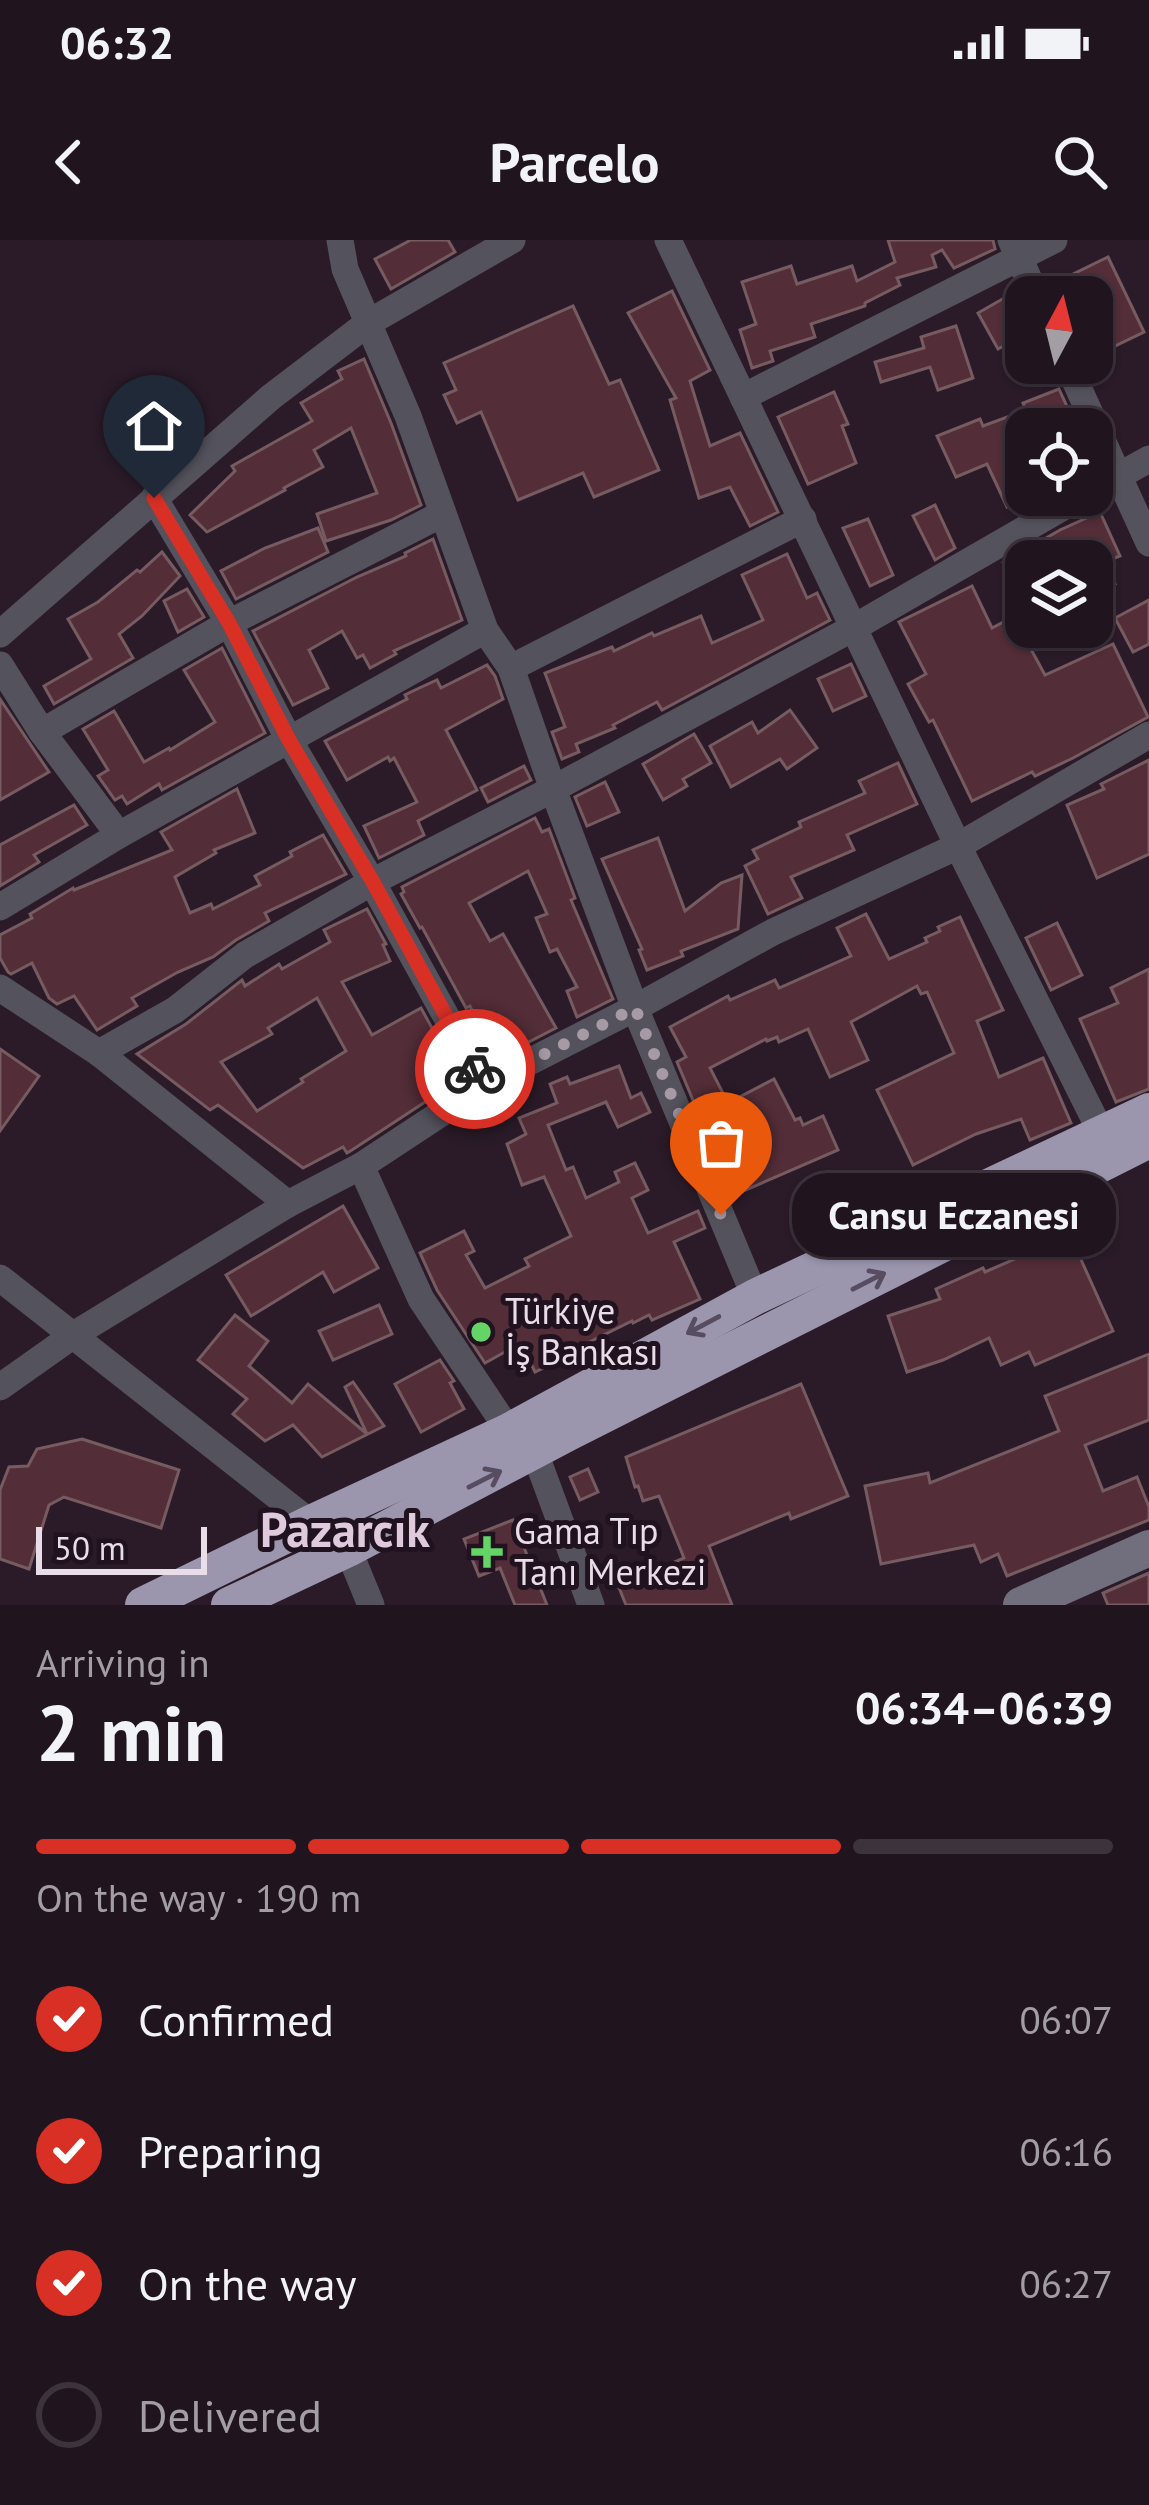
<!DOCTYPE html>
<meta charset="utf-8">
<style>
:root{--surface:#20141f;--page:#281d28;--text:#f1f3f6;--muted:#a29ea4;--line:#3d333d;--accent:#d93025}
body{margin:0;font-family:"PT Sans",sans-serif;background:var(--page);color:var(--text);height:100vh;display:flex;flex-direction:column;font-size:45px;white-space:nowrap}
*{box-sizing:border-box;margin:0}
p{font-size:39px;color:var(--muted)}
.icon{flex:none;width:66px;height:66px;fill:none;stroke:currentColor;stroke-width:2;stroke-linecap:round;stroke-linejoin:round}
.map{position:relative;height:1365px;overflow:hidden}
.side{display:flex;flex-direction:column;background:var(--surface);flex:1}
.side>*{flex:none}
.needle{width:78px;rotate:7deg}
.tools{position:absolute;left:1005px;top:36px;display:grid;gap:24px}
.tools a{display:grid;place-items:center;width:108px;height:108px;border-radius:24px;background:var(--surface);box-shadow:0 3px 9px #0004,0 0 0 3px var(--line);font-size:60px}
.scale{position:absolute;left:36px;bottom:30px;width:171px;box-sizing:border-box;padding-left:12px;border:6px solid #e9dee8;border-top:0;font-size:33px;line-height:42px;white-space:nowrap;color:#e9dee8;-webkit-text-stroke:9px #211220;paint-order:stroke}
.pin{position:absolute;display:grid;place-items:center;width:102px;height:102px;color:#fff;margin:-123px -51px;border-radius:50% 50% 50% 0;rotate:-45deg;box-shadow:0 0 12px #0007}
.pin .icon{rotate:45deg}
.courier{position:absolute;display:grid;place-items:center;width:120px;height:120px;margin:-60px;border:9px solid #d93025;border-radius:50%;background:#fff;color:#222;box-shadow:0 3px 15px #0007}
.bubble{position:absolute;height:84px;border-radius:36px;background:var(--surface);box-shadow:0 3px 9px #0004,0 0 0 3px var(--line);font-size:39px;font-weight:700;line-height:84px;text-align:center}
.headline em{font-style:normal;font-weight:700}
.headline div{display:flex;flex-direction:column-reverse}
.headline{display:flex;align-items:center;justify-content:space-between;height:204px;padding:0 36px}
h1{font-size:78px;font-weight:700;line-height:90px}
.bar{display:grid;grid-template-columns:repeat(4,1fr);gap:18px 12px;align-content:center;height:144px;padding:0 36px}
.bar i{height:15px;border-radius:9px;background:var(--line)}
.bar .on{background:var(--accent)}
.bar p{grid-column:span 4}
ol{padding:0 36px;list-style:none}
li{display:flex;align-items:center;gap:36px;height:132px}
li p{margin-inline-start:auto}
li .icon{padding:12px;border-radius:50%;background:var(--accent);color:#fff;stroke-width:4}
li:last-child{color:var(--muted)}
li i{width:66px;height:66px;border:6px solid var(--line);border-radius:50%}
.status{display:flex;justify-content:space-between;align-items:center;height:84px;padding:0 60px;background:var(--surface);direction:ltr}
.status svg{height:33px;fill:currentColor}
header{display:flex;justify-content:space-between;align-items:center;height:156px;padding:0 36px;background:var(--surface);font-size:54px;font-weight:700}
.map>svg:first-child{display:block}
.building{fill:#532d37;stroke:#765b61;stroke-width:3;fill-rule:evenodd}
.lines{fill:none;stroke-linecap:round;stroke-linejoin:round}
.street{stroke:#54525c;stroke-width:27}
.secondary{stroke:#716e7d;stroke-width:36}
.highway{stroke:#9b96ae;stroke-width:36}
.oneway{stroke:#584d60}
.done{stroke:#a69aa5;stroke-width:12;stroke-dasharray:0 21.6}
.route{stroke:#d93025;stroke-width:15}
.poi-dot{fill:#64d467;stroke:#211220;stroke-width:4.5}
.labels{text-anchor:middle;stroke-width:10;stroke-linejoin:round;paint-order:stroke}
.poi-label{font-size:36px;fill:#e9dee8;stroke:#211220;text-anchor:start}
.district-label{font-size:48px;font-weight:bold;fill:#dfc9dc;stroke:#211220}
</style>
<div class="status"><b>06:32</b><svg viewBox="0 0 49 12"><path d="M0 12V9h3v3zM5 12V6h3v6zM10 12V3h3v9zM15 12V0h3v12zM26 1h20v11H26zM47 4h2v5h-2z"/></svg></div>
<header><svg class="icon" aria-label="back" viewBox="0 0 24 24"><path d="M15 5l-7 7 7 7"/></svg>Parcelo<svg class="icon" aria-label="search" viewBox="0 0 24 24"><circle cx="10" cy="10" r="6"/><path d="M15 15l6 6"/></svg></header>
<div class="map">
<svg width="1149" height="1365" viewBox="0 0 1149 1365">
<rect width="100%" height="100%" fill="#2b1b29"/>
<g class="building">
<polygon points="411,0 448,0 455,12 391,49 375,19"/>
<polygon points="888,0 993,0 995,9 954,28 942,10 932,15 936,27 897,38 900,45 865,63 865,66 811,84 815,97 770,111 773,121 752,128 740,90 756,84 742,42 791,26 797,44 852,26 857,41 895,22"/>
<polygon points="1108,17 1144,92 1092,117 1092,57 1067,57 1059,41"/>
<polygon points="672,51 710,130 690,141 710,206 740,193 778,272 750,286 730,247 699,258 670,160 676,158 628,73"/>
<polygon points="1013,53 1026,76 1026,94 998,109 978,73"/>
<polygon points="573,66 609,144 620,140 659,230 594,257 583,233 518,260 481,172 457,183 444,155 456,150 444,123"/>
<polygon points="956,86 973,138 938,150 930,127 881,142 875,122 924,108 921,97"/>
<polygon points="364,119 391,183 421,265 391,280 326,301 317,274 377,253 351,188 314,210 323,227 284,248 285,250 207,292 190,275 235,231 232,226 312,181 301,163 342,139 338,131"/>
<polygon points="1059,149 1075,184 1062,189 1007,189 1026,231 1026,259 1007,267 987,224 956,237 937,196 980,179 983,186 1026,170 1023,163"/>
<polygon points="834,152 848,184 842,186 856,223 808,244 778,177"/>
<polygon points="935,265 955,308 935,320 913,276"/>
<polygon points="1100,272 1120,316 1105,322 1115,344 1092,354 1092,321 1006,321 1060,290"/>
<polygon points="868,279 893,335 870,346 843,288"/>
<polygon points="318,288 328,312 236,359 221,331 265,308"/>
<polygon points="433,299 462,380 394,411 396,414 370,428 363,415 357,418 342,391 309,410 328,448 293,465 253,391 357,337 406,316 405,313"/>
<polygon points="162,312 180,336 142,376 119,394 133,418 54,464 44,446 91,419 68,379 98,362 137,330 140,332"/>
<polygon points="787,314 807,358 817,353 830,380 662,470 657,462 613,485 615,488 576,504 579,512 562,519 552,492 565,487 545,433 612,407 614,411 652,393 654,396 701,376 712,403 763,380 742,335"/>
<polygon points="972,346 992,388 1026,370 1026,400 1045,435 1113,404 1148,477 1073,518 1035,536 1032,532 972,561 933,480 929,482 908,444 926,434 899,382"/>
<polygon points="187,349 204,377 178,392 164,361"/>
<polygon points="1149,360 1149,404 1133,412 1115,378"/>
<polygon points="222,408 265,493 162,550 159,544 127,564 122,556 115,560 98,536 108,530 83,489 114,471 144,522 169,508 170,510 215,482 184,430"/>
<polygon points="851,424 866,456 833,471 818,439"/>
<polygon points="487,425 495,436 503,459 446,490 477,550 418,581 424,595 379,618 364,586 417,562 394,518 390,521 388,517 347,540 325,501 407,459 405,455 415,450 437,440 441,448"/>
<polygon points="0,459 49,532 0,560"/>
<polygon points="790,470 817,508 787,529 780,519 731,547 710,506 752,482 758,493"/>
<polygon points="694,494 711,523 683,539 687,546 663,560 643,524"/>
<polygon points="1149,520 1149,614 1097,638 1067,565 1104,549 1101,544"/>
<polygon points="898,523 917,564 847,595 854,610 791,637 802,658 768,674 745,626 758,619 753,610 801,587 799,582 865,553 859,541"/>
<polygon points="524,526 531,540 488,562 481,548"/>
<polygon points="605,542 619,572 587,586 575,557"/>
<polygon points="237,549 255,593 214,610 216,613 175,637 190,673 211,664 213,669 260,645 255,636 292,616 290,612 323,595 346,634 265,673 269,681 236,700 213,717 178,732 132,758 137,766 97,790 74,756 57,764 49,758 32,723 11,734 8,732 0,718 0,695 32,678 30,674 73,648 74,650 172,610 161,592"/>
<polygon points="74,565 87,585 34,615 39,622 0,646 0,605"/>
<polygon points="535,578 542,592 549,589 575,658 571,660 613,759 577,777 567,751 577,747 557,709 550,712 536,678 547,674 528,631 469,663 490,701 503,694 556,788 494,820 470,766 466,768 422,687 420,688 401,654 404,652 402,647"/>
<polygon points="658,598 685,671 721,643 742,635 738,689 681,711 683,716 647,730 639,710 642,709 602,619"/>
<path d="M 367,669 L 386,704 L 383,705 L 390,721 L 342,742 L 372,795 L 421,768 L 460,839 L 352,910 L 347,913 L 343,907 L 303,928 L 218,865 L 210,870 L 137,814 L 186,784 L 242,740 L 245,746 L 279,724 L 282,729 L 330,702 L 324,690 ZM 317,758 L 346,811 L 301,839 L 303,842 L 257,871 L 221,822 L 272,794 L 268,788 Z"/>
<polygon points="866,674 889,719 927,702 925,698 940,691 938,687 960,677 1003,770 977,781 999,837 1043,818 1071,883 1030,900 1021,879 976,894 913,925 877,850 954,813 927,752 921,754 917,746 851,782 868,820 830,837 808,789 779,802 777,797 767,801 766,799 710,828 728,863 774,839 795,880 800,878 803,885 823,876 838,910 732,956 722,930 725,929 708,896 677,822 686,817 670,787 728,756 730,760 775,740 779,748 851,716 837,688"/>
<polygon points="1057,683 1082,735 1051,750 1026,698"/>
<polygon points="1149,729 1149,849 1116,862 1080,779 1118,763 1111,748"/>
<polygon points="0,809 39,836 0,891"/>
<polygon points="619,826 631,858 641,853 650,872 618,887 606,862 548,885 566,930 573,927 586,958 619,942 615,932 635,923 648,950 632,958 648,993 698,971 705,988 674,1002 700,1059 652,1080 649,1075 633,1083 632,1081 569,1112 571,1115 535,1132 521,1103 485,1123 437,1050 420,1013 464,991 474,1011 466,1015 485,1048 529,1026 525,1019 571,996 544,937 522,945 507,904 526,894 519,878 557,863 550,844 567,837 570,844"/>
<polygon points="343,966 378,1028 334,1052 323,1032 251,1076 226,1035"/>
<polygon points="1070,995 1113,1091 1035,1125 1029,1112 1001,1125 989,1098 943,1120 907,1132 888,1076 940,1059 936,1049 983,1028 985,1032"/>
<polygon points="379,1065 392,1094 333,1120 319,1091"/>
<polygon points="235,1075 268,1101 249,1126 292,1163 308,1144 367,1194 345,1147 353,1142 384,1186 322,1217 293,1185 265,1201 233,1174 247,1159 198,1120"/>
<polygon points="1149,1114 1149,1180 1085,1205 1103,1251 1137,1237 1149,1267 1149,1280 1007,1336 998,1314 981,1322 974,1305 881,1324 865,1246 928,1233 930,1243 1059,1191 1045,1156"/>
<polygon points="440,1120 454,1141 450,1143 464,1169 421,1192 395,1144"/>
<polygon points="801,1144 848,1256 791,1279 789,1273 709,1306 732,1365 626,1365 618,1345 637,1337 640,1343 665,1333 663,1327 684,1318 659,1256 643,1261 638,1246 635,1247 626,1217"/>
<polygon points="82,1199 179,1230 161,1288 64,1257 49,1265 29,1329 0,1319 0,1250 9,1227 28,1226 37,1209"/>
<polygon points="588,1229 598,1252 580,1260 570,1237"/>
<polygon points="513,1280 547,1365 515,1365 500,1328 479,1336 464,1299"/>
<polygon points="1149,1333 1149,1365 1108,1365 1103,1353"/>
</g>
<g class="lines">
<g class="street">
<polyline points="340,0 345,29 408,176 485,390 511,428 553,549 635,768 755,1057"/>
<polyline points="668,0 958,606 1102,894"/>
<polyline points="1011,0 1037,57"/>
<polyline points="1067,123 1149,303"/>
<polyline points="743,157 1054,0"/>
<polyline points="1106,243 1149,219"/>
<polyline points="154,258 229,383 289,500 372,642 484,845"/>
<polyline points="0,394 271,157 368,83 512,0"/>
<polyline points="0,425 42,492 119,595"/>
<polyline points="511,428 803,279"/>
<polyline points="42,492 229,383 442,274"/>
<polyline points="0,667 119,595 485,390"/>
<polyline points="0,748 99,813 288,964"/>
<polyline points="99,813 175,770 245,715 372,642 553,549 855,387 1084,255"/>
<polyline points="361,926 421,1059 509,1191"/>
<polyline points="0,1038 311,1283"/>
<polyline points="0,1147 75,1094 288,964 361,926 484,845 635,768 773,692 958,606 1149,495"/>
<polyline points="535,1213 591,1365"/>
<polyline points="348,1309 371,1365"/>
</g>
<polyline class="secondary" points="1021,1365 1149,1308"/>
<g class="highway">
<polyline points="143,1365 311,1283 509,1191 755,1057 1149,871"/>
<polyline points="229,1365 348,1309 570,1192 1149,900"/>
</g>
</g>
<defs><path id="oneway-shaft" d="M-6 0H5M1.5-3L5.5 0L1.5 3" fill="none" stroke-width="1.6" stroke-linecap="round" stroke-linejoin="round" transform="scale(3)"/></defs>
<g class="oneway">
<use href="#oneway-shaft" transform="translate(869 1041) rotate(-27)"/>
<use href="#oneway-shaft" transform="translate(703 1085) rotate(152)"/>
<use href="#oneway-shaft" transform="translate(485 1239) rotate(-27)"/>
</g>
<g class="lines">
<polyline class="done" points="475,829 484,845 635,768 721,975"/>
<polyline class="route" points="154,258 229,383 289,500 373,642 475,829"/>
</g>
<g class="poi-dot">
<circle cx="481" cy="1092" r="12"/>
<path d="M481 1294h12v12h12v12h-12v12h-12v-12h-12v-12h12z"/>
</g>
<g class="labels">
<g class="poi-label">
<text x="505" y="1084">Türkiye<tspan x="505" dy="41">İş Bankası</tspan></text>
<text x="514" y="1304">Gama Tıp<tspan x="514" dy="41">Tanı Merkezi</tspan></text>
</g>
<g class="district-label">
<text x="345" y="1307">Pazarcık</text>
</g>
</g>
</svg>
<div class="tools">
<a><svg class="needle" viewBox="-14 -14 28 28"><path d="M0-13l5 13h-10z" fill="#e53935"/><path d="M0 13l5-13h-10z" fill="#a29ea4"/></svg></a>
<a><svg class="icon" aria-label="locate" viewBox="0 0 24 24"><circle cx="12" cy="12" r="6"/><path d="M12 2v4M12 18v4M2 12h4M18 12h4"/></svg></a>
<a><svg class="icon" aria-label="layers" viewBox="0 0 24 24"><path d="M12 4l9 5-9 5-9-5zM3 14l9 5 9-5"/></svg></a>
</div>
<div class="scale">50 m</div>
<div class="pin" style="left:721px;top:975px;background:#ea580c"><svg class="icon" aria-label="bag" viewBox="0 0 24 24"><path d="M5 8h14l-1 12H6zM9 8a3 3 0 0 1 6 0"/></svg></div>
<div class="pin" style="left:154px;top:258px;background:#1f2937"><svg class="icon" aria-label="home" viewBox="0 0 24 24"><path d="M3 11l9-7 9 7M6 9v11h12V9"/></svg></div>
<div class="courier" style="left:475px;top:829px"><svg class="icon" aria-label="bike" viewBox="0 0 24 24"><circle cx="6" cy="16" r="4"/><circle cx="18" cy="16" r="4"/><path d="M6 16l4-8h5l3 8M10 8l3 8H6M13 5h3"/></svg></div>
<div class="bubble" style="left:792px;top:933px;width:324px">Cansu Eczanesi</div>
</div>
<section class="side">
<div class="headline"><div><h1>2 min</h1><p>Arriving in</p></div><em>06:34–06:39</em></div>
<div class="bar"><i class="on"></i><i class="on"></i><i class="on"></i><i></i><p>On the way · 190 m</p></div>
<ol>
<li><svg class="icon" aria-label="check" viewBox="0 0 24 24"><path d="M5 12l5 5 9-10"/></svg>Confirmed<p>06:07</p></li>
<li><svg class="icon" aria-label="check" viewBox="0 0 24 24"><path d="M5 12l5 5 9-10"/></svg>Preparing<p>06:16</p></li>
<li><svg class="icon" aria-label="check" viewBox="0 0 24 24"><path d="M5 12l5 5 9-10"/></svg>On the way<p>06:27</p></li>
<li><i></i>Delivered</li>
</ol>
</section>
